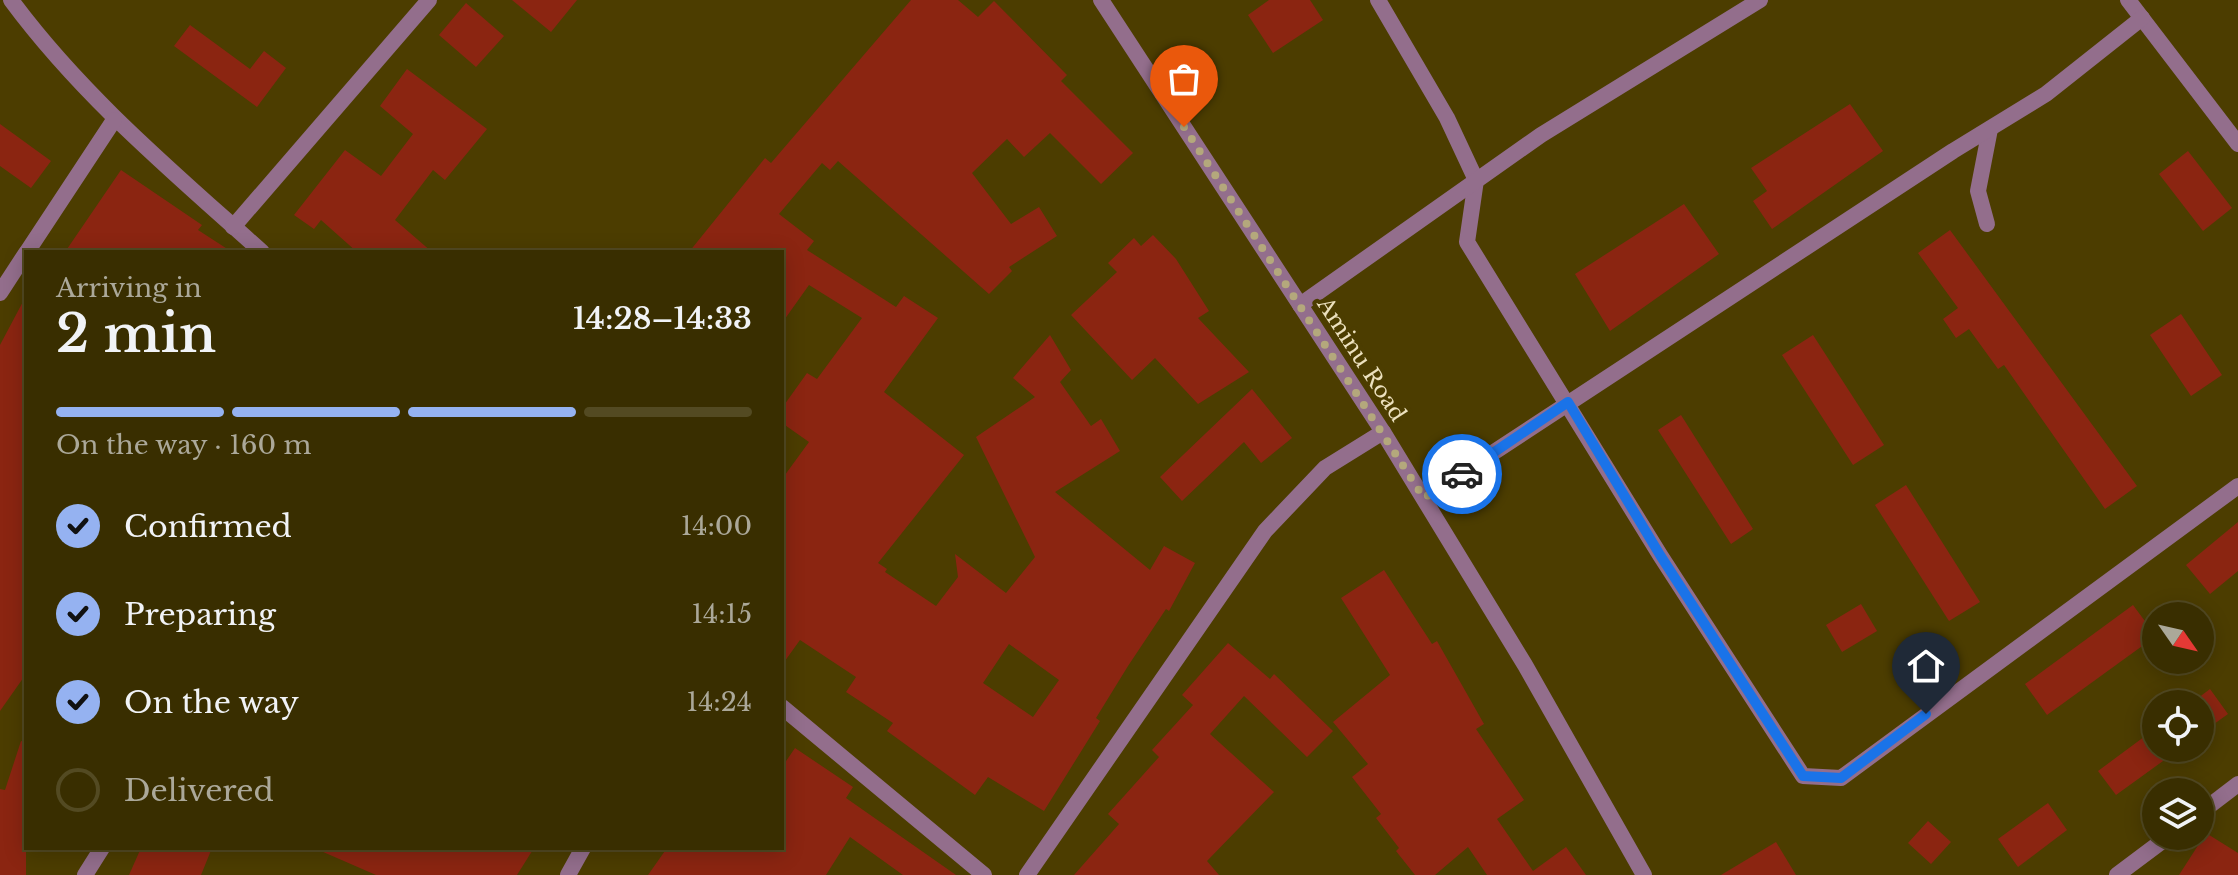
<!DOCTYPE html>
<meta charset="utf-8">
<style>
:root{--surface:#392e00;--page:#40360a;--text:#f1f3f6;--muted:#aba899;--line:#534a22;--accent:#95b2f1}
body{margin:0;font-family:"Libre Baskerville",serif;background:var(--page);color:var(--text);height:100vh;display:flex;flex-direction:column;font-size:30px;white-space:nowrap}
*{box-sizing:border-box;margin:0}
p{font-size:26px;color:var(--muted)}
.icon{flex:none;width:44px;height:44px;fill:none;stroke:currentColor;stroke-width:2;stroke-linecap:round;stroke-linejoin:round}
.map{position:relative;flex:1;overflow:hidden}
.side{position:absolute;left:24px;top:250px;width:760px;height:600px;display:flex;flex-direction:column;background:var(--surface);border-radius:0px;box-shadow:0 4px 20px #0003,0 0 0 2px var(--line)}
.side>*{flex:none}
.needle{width:52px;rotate:124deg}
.controls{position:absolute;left:2142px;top:602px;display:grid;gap:16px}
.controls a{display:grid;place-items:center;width:72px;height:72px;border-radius:50%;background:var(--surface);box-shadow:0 4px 20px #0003,0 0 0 2px var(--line);font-size:40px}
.pin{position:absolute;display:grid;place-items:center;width:68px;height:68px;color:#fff;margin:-82px -34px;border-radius:50% 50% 50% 0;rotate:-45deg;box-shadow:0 0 8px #0007}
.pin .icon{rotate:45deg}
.courier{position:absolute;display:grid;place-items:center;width:80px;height:80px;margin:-40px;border:6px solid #1a73e8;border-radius:50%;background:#fff;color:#222;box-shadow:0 2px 10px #0007}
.overview em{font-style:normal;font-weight:600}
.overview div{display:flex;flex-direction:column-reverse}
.overview{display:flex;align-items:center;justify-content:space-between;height:136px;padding:0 32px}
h1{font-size:52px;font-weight:600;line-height:60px}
.bar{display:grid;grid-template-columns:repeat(4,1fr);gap:12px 8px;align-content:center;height:96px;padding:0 32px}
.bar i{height:10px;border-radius:6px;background:var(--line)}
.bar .selected{background:var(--accent)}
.bar p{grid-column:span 4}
ol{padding:0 32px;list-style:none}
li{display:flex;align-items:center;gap:24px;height:88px}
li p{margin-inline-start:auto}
li .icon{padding:8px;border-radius:50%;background:var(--accent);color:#111;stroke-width:4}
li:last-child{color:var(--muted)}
li i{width:44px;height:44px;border:4px solid var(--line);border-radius:50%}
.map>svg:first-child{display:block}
.building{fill:#8b2511;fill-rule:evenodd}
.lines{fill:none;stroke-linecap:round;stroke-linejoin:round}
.minor{stroke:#936e8c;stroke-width:16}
.tertiary{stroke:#936e8c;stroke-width:16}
.done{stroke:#b4a87c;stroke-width:8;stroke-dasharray:0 14.4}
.route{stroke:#1a73e8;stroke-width:10}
.labels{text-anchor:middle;stroke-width:8;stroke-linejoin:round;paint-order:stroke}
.street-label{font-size:22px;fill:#ece1be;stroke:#4c3d00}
</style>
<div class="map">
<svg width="2238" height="875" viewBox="0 0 2238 875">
<rect width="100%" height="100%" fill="#4c3d00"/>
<g class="building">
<polygon points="512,0 577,0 551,32"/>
<path d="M 911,0 L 958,0 L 978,17 L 994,1 L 1067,75 L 1061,81 L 1133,153 L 1101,184 L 1050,133 L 1024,157 L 1007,139 L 972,173 L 1011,224 L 1039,207 L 1057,236 L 1009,267 L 1012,271 L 989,294 L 838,161 L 830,170 L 822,163 L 779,214 L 814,241 L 807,250 L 896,307 L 904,296 L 938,318 L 884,392 L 964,455 L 878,563 L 887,569 L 885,572 L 936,606 L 958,577 L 955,554 L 1006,593 L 1035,557 L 976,437 L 1035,397 L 1013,378 L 1050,335 L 1071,370 L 1060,382 L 1091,426 L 1101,419 L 1120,451 L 1055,492 L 1150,570 L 1164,546 L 1195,563 L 1169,611 L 1166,609 L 1128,666 L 1096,718 L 1100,721 L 1044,811 L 988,777 L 975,795 L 887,731 L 893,723 L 846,692 L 856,677 L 800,640 L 782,665 L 782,479 L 809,442 L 782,423 L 782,408 L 807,373 L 817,379 L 862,318 L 809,285 L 782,323 L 782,252 L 689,252 L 765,158 L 771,163 ZM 1009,644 L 1059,680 L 1033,717 L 983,683 Z"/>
<polygon points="1269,0 1310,0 1323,20 1273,53 1248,15"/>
<polygon points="466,3 504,36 476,67 439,35"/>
<polygon points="190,25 250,69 264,51 286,68 257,107 174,46"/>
<polygon points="407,69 487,129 445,180 433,170 395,220 432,252 357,252 321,220 314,229 294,215 345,150 381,176 413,134 380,106"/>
<polygon points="1850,104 1883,151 1772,229 1753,201 1767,191 1751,168"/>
<polygon points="0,124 51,161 31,188 0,166"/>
<polygon points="2188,151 2232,208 2203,231 2159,174"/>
<polygon points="121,170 202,225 198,230 232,252 65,252"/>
<polygon points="1684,204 1719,254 1610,331 1575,274"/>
<polygon points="1950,230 2137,486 2105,509 2004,365 1998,369 1969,329 1956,338 1943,319 1958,308 1918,253"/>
<polygon points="1153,235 1176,259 1209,311 1198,318 1249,372 1198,404 1155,358 1132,380 1071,315 1117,272 1108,263 1134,238 1141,246"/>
<polygon points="26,296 26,674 0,711 0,345"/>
<polygon points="2181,314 2222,375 2191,396 2150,335"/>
<polygon points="1813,335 1884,445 1853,465 1782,355"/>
<polygon points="1252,389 1292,438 1261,463 1244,442 1182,501 1160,477"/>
<polygon points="1681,415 1753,529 1731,544 1658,430"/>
<polygon points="1906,485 1980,602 1949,621 1875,505"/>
<polygon points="2238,522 2238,571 2210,594 2186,565"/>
<polygon points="1384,570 1432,644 1437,641 1484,724 1476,729 1524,800 1497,819 1533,871 1566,847 1586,875 1487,875 1468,847 1435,875 1415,875 1396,851 1399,848 1376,818 1381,814 1352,777 1368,764 1333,722 1390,675 1341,598"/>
<polygon points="1861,604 1877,631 1842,652 1826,625"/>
<polygon points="2133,605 2156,636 2047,715 2025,684"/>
<polygon points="1228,643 1270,679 1274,674 1333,731 1307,757 1244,696 1210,734 1274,792 1207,861 1219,875 1074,875 1119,824 1108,814 1159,757 1152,750 1193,705 1182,695"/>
<polygon points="2210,689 2228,714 2200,734 2200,704 2190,704"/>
<polygon points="2156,728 2156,748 2181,748 2116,795 2098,771"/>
<polygon points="21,741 26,742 26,875 0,875 0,789 5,790"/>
<polygon points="795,748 853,787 846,798 956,875 903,875 850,837 826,875 648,875 667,848 782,848 782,767"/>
<polygon points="2048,803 2067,830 2018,867 1998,839"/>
<polygon points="1928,821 1951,842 1931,864 1908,843"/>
<polygon points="2206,833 2238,853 2238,875 2179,875"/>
<polygon points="1776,842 1796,875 1721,875"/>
<polygon points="141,848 212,848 201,875 129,875"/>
<polygon points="314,848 534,848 517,875 376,875"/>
</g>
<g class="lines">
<g class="minor">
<path d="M 11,0 C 82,96 173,172 262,252"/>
<polyline points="1378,0 1447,118 1476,180 1467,242 1660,555 1803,776 1841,778 2238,486"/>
<polyline points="2128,0 2238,144"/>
<polyline points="1987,224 1978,191 1990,129"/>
<polyline points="233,227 429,0"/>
<polyline points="27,252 114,120"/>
<polyline points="0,293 26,253"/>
<polyline points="1300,305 1541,135 1760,0"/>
<polyline points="1424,498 1953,151 2046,94 2142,18"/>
<polyline points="782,707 984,875"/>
<polyline points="85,875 102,848"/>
<polyline points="568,875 583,848"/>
<polyline points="1027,875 1265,531 1325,468 1383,432"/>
</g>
<g class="tertiary">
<polyline points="1101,0 1383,432 1525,665 1644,875"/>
<polyline points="2200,813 2238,784"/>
<polyline points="2117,875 2169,836"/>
</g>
</g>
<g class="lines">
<polyline class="done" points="1184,127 1424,498 1462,474"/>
<polyline class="route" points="1462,474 1568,402 1660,555 1803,776 1841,778 1926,714"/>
</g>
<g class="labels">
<g class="street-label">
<text transform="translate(1362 359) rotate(57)" y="8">Aminu Road</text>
</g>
</g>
</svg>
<div class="controls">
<a><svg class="needle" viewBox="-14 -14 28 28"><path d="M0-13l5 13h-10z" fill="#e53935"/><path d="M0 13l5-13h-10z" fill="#aba899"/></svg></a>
<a><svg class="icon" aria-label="locate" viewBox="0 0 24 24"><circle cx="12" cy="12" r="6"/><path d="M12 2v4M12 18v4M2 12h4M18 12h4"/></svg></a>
<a><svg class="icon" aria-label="layers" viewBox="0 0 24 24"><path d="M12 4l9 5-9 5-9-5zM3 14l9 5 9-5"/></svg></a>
</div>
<div class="pin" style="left:1184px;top:127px;background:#ea580c"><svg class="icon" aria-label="bag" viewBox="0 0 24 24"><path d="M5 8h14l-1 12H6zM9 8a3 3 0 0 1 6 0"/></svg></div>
<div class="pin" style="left:1926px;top:714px;background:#1f2937"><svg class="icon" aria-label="home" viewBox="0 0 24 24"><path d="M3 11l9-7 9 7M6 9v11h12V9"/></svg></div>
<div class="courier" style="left:1462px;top:474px"><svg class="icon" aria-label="car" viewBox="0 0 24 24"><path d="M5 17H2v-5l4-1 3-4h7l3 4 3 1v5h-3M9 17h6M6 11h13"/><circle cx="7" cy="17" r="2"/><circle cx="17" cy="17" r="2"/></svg></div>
<section class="side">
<div class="overview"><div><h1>2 min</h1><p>Arriving in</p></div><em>14:28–14:33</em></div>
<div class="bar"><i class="selected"></i><i class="selected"></i><i class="selected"></i><i></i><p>On the way · 160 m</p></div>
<ol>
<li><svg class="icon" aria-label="check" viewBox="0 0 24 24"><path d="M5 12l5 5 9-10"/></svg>Confirmed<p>14:00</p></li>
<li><svg class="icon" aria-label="check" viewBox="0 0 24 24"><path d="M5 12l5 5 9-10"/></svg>Preparing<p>14:15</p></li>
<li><svg class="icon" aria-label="check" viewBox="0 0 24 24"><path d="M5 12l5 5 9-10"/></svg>On the way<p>14:24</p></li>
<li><i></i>Delivered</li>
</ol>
</section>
</div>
